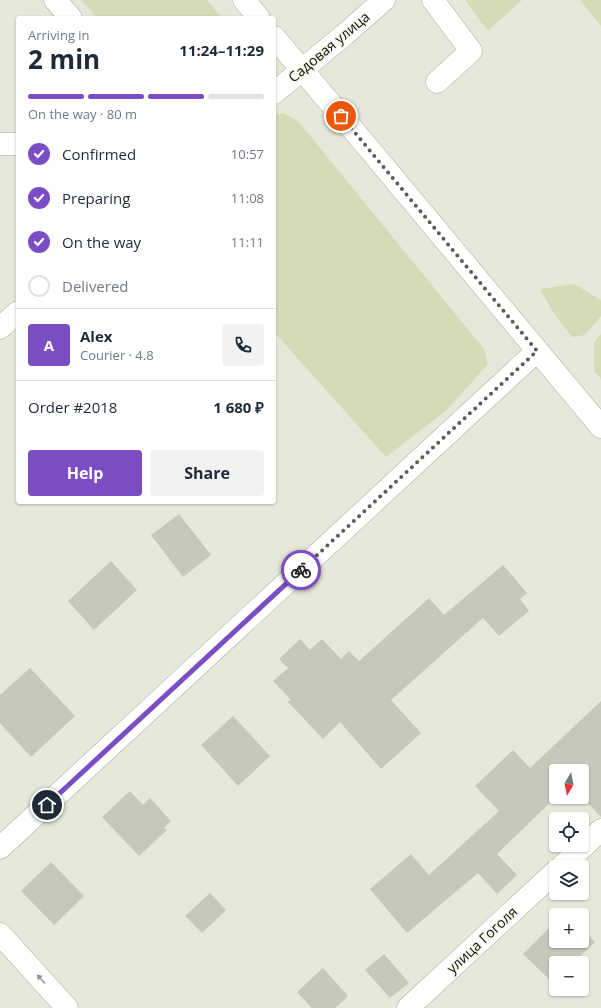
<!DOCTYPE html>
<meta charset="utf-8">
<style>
:root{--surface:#fff;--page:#f2f2f3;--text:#1f2937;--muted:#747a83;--line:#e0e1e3;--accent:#7b4dc5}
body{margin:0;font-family:"Open Sans",sans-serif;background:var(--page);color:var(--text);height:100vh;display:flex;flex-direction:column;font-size:15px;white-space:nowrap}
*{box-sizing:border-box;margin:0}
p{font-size:13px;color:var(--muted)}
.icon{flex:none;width:22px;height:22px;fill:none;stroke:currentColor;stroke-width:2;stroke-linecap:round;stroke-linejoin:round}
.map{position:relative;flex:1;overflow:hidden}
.sheet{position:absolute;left:16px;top:16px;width:260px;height:488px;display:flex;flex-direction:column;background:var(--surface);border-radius:4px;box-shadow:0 1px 3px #0004}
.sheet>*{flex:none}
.needle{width:26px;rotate:190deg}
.fabs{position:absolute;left:549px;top:764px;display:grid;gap:8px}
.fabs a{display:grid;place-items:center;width:40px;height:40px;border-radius:4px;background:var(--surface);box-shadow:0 1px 3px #0004;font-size:20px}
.pin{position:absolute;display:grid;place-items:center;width:34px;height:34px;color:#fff;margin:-17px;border:2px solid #fff;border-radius:50%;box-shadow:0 1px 4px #0007}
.courier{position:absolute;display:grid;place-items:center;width:40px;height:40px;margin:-20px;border:3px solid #7b4dc5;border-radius:50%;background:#fff;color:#222;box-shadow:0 1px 5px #0007}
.overview em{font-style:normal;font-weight:700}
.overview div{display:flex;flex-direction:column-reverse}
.overview{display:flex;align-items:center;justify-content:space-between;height:68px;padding:0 12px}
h1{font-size:26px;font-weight:700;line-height:30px}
.bar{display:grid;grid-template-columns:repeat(4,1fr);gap:6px 4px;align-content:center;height:48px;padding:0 12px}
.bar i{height:5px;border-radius:3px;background:var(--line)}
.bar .active{background:var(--accent)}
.bar p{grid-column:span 4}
.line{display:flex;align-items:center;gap:10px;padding:0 12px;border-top:1px solid var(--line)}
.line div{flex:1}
.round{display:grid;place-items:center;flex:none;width:42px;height:42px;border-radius:4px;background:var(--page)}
ol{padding:0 12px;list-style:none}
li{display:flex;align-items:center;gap:12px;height:44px}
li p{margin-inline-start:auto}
li .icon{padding:4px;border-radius:50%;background:var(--accent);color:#fff;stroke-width:4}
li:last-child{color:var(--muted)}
li i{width:22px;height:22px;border:2px solid var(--line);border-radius:50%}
.cta{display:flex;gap:8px;margin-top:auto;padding:8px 12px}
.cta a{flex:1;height:46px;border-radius:4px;background:var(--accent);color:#fff;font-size:16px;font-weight:700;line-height:46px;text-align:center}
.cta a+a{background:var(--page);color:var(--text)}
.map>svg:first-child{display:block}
.green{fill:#d4dcb7}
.building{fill:#c5c9ba}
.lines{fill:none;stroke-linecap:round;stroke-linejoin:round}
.minor-casing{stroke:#a8ac9e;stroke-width:23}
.major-casing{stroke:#a8ac9e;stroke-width:23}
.minor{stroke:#fff;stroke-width:22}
.major{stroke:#fff;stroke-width:22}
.oneway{fill:#949593}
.done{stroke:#5c5e55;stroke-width:4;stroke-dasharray:0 7.2}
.route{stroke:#7b4dc5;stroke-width:5}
.labels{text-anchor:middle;stroke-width:3;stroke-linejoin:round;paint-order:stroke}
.street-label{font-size:14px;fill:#12130e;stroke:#f3f6e8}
</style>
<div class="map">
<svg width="601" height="1008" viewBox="0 0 601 1008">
<rect width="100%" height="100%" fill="#e6e9da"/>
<g class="green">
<polygon points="81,0 207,0 222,18 97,18"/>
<polygon points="465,0 522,0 488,31"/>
<polygon points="580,0 601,0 601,26"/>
<polygon points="283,113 298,121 484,349 488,364 447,410 386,457 274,332 274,115"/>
<polygon points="574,284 601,300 601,316 585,335 572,337 553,312 540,289"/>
<polygon points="601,334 601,379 594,371 594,342"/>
</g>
<g class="building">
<polygon points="179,514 211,555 183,577 151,535"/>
<polygon points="111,561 137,590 94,630 68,601"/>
<polygon points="503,565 527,593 520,599 529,611 499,636 483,618 391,700 421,733 381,769 340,722 323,739 288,702 291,700 273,681 288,668 279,659 300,639 310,650 322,639 341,659 349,651 359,661 429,598 444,615"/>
<polygon points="30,668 75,716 31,757 0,723 0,695"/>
<polygon points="601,701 601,817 582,797 582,771 556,771 556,797 497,854 517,875 497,894 478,873 407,933 370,889 411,854 429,875 499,811 475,786 513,750 530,768"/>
<polygon points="233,716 270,756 238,786 201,745"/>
<polygon points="130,791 143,805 150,798 171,821 164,828 167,830 139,856 102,817"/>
<polygon points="51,862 84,896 54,925 21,891"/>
<polygon points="210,893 226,910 202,933 185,916"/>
<polygon points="556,921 556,941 582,941 582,929 595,942 573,963 556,963 556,986 523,954"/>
<polygon points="384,954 409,983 390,998 365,970"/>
<polygon points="323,968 348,996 335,1008 312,1008 297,992"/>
</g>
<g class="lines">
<g class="minor-casing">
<g id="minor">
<polyline points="55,0 71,18"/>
<polyline points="433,0 471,51 437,82"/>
<polyline points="274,93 344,35 384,0"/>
<polyline points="0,144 18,144"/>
<polyline points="0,328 18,312"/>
<polyline points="0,848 537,351"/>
<polyline points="561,867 601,830"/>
<polyline points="0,934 67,1008"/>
<polyline points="408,1008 556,871"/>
</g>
</g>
<g class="major-casing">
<g id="major">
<polyline points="244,0 259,18"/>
<polyline points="274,37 360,138 601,427"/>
</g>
</g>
<use href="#minor" class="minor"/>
<use href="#major" class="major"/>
</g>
<defs><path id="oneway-solid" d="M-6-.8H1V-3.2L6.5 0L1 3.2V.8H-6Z"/></defs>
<use class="oneway" href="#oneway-solid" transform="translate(41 979) rotate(-132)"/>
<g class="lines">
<polyline class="done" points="301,570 537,351 341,116"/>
<polyline class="route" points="47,805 301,570"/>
</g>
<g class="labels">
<g class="street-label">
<text transform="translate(329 47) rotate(-40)" y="5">Садовая улица</text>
<text transform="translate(482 940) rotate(-43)" y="5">улица Гоголя</text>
</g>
</g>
</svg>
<div class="fabs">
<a><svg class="needle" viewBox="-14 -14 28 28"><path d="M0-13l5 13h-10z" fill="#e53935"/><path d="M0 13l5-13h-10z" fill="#747a83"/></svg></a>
<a><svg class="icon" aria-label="locate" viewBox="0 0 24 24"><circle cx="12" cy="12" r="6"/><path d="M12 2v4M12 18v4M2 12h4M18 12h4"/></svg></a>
<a><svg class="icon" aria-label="layers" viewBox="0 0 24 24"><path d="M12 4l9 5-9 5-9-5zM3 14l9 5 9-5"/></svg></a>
<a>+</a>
<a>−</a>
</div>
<div class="pin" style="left:341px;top:116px;background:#ea580c"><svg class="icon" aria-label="bag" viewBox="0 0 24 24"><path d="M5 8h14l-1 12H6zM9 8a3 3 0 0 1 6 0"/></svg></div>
<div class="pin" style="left:47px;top:805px;background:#1f2937"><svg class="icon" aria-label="home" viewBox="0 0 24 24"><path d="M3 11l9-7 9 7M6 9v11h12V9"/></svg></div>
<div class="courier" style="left:301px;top:570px"><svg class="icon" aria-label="bike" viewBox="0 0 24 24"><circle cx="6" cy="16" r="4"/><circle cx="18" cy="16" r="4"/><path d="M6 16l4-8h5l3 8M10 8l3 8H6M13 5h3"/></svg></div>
<section class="sheet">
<div class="overview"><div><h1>2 min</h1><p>Arriving in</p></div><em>11:24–11:29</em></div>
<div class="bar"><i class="active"></i><i class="active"></i><i class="active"></i><i></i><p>On the way · 80 m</p></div>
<ol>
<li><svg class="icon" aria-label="check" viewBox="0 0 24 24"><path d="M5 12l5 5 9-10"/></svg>Confirmed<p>10:57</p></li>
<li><svg class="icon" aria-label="check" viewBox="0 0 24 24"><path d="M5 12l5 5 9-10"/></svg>Preparing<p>11:08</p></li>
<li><svg class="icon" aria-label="check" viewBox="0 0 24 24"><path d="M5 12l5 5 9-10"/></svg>On the way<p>11:11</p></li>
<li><i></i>Delivered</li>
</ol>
<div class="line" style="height:72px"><b class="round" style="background:var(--accent);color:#fff">A</b><div><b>Alex</b><p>Courier · 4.8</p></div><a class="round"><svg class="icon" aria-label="phone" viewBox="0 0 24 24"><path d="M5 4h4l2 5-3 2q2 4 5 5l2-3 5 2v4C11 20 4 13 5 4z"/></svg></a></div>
<div class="line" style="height:52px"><div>Order #2018</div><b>1 680 ₽</b></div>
<div class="cta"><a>Help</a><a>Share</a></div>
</section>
</div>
